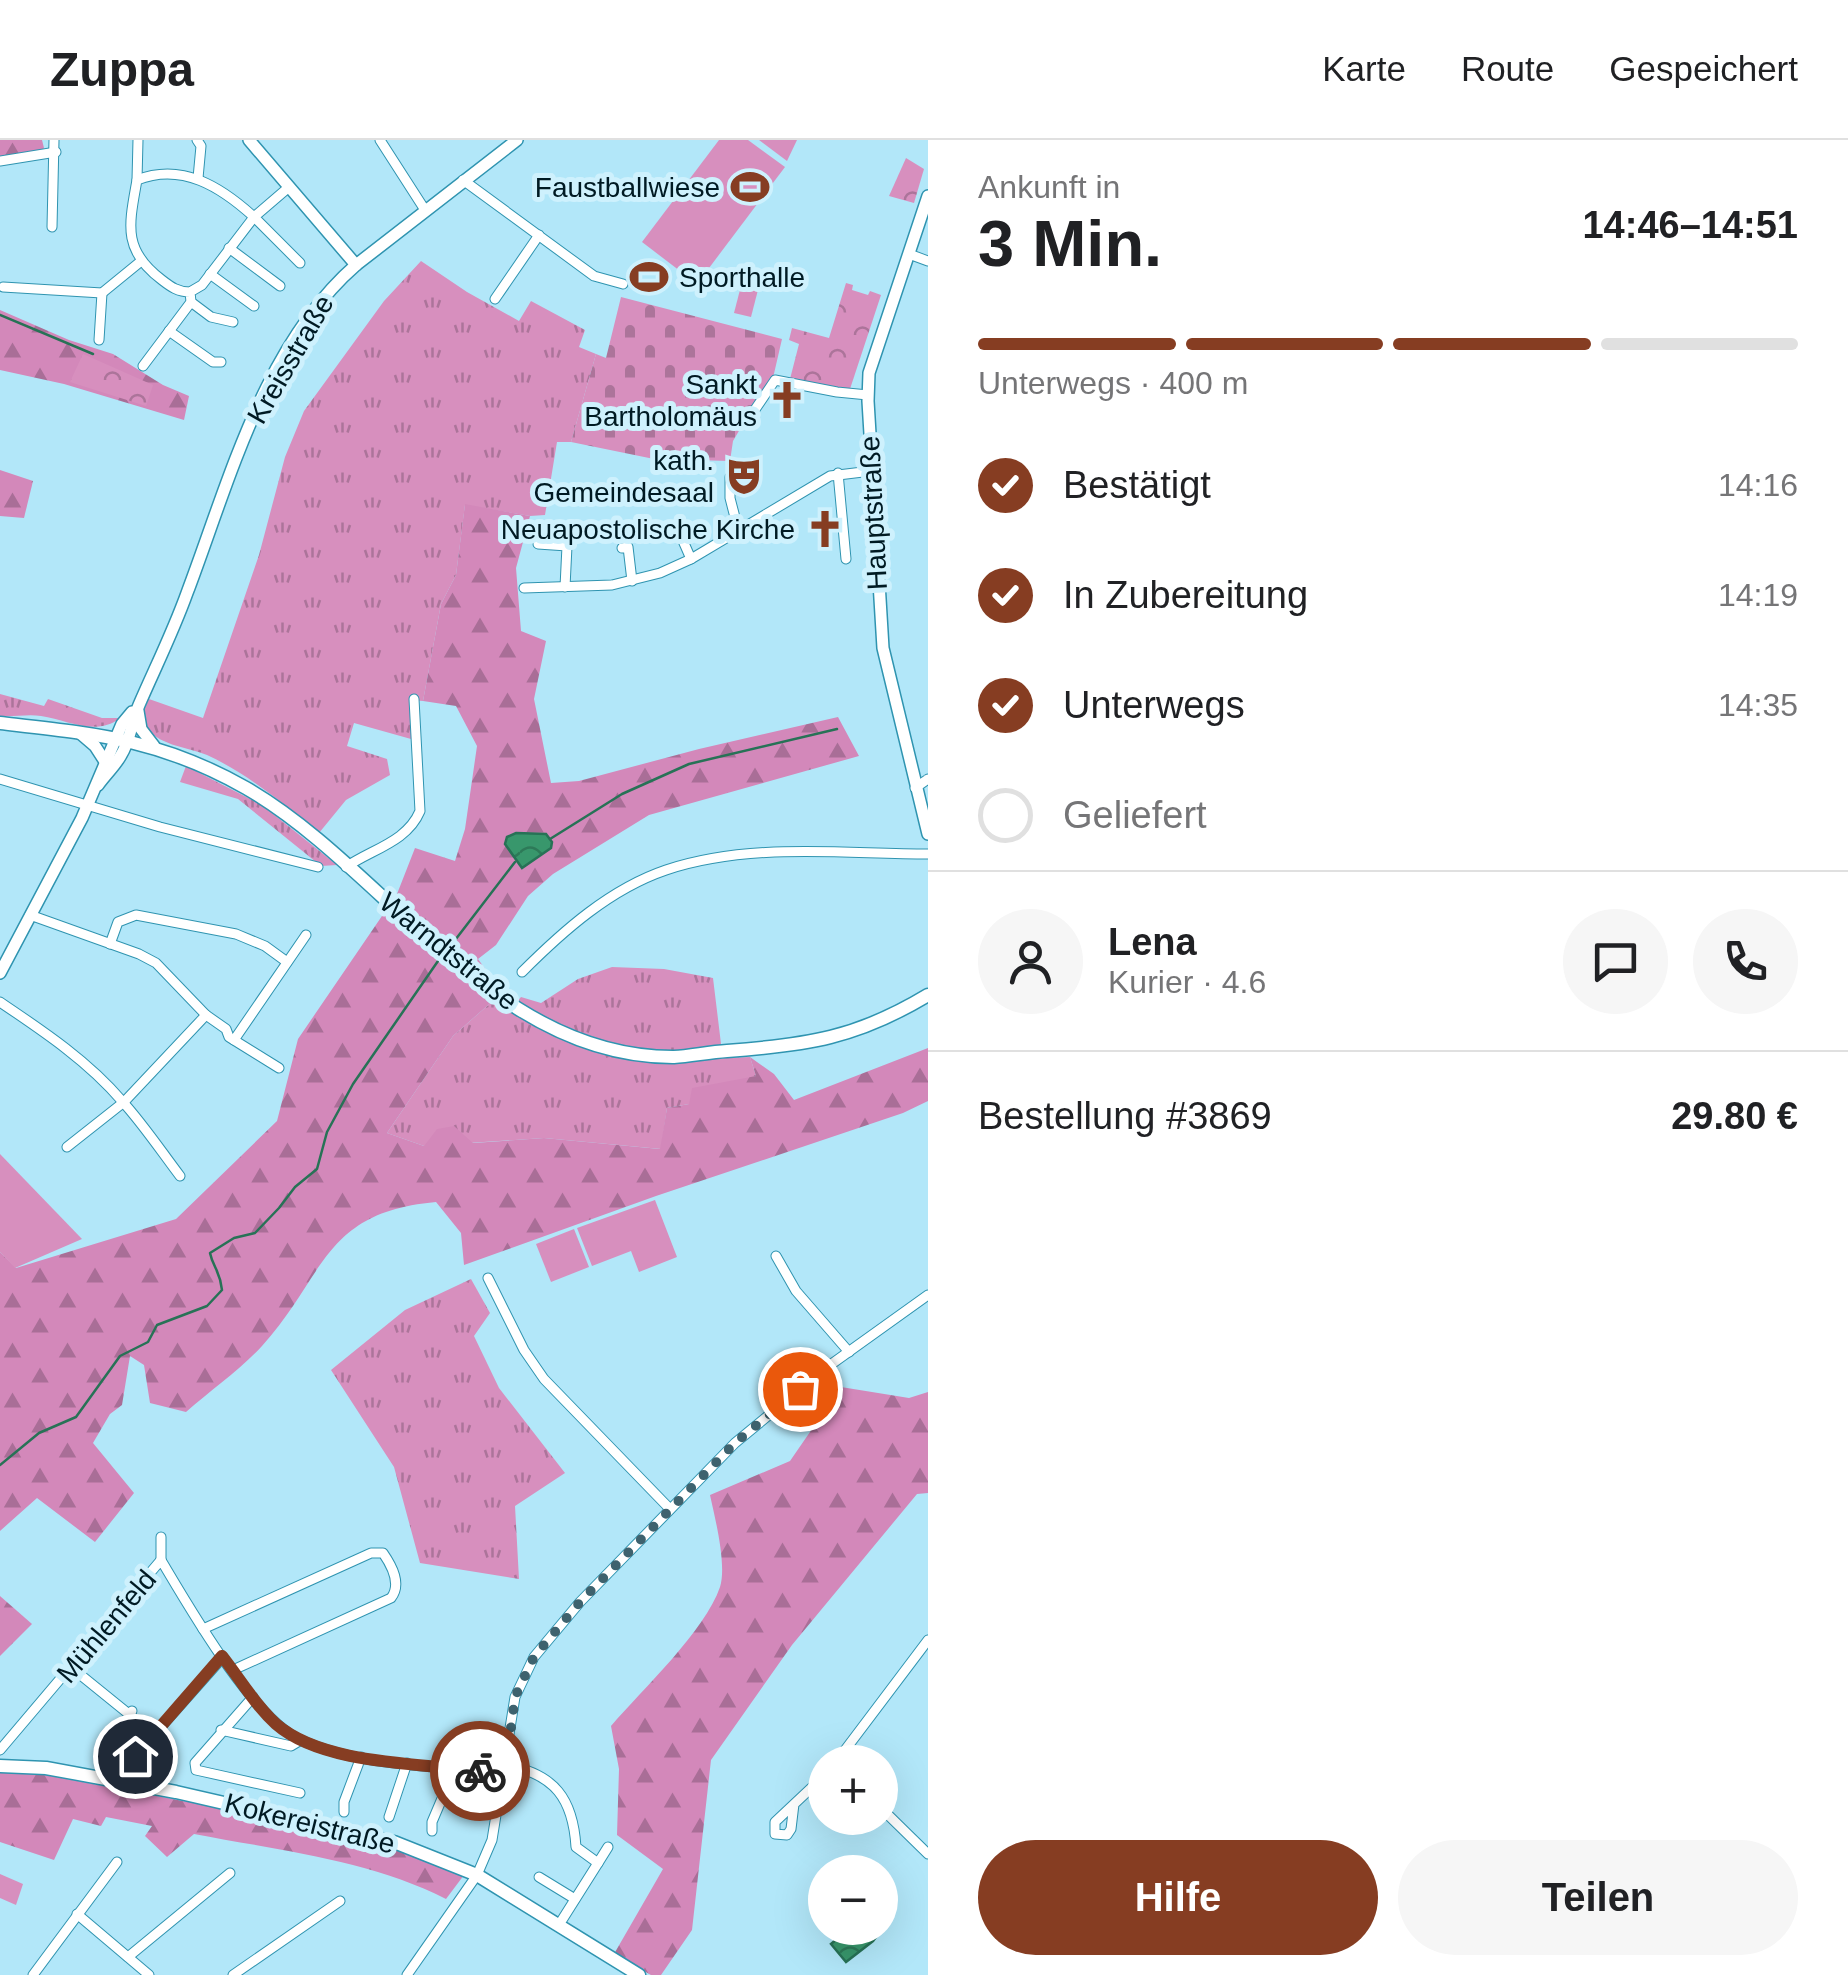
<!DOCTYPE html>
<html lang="de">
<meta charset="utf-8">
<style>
:root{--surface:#fff;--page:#f6f6f6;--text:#202124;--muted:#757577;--line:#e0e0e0;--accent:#863d22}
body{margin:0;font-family:Arial,sans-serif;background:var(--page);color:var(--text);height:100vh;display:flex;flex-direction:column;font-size:38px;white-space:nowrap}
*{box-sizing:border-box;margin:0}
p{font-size:32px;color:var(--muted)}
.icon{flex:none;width:55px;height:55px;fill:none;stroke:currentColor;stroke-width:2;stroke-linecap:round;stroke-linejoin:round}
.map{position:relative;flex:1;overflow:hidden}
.side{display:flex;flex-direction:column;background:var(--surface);width:920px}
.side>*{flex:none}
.fabs{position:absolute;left:808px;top:1605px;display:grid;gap:20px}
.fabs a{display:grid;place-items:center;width:90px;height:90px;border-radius:50%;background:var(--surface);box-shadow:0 10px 40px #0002;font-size:50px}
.pin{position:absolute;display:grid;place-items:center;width:85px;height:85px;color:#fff;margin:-42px;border:5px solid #fff;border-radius:50%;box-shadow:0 2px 10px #0007}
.courier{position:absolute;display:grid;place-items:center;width:100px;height:100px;margin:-50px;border:8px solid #863d22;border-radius:50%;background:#fff;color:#222;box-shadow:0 2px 12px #0007}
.overview em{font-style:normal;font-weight:600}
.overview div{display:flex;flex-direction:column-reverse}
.overview{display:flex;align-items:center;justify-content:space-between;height:170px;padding:0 50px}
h1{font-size:65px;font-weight:600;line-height:75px}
.bar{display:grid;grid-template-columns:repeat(4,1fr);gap:15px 10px;align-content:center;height:120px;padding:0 50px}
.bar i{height:12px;border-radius:8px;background:var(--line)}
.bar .on{background:var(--accent)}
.bar p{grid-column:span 4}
.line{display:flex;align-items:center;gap:25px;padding:0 50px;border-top:2px solid var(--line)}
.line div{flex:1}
.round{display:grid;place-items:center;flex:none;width:105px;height:105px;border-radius:52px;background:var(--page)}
ol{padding:0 50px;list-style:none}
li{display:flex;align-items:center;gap:30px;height:110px}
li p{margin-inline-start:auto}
li .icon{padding:10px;border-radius:50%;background:var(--accent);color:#fff;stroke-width:4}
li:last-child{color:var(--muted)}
li i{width:55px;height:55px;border:5px solid var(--line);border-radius:50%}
.primary-button{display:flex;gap:20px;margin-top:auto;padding:20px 50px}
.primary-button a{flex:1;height:115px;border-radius:60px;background:var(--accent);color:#fff;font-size:40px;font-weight:600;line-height:115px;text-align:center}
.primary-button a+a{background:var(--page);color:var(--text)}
header{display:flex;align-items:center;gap:60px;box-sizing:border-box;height:140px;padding:0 50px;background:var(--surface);border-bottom:2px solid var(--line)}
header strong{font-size:48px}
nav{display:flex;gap:55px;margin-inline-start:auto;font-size:35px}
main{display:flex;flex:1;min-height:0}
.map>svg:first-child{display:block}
.grass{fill:url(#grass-tufts)}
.forest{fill:url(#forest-firs)}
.cemetery{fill:url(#cemetery-stones)}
.park{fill:url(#park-crowns)}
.garden{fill:#d78fbe}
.water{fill:url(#water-waves);stroke:#277256;stroke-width:2.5}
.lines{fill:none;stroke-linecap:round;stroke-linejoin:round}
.stream{stroke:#277256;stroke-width:2.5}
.minor-casing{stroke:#2f94b0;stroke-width:11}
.tertiary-casing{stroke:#2f94b0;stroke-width:14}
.secondary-casing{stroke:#2f94b0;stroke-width:15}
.minor{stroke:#fff;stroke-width:9}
.tertiary{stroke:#fff;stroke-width:11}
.secondary{stroke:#fff;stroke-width:12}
.done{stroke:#3e626e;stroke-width:10;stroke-dasharray:0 18}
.route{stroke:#863d22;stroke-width:12}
.labels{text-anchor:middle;stroke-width:10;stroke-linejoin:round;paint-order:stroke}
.poi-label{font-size:28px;fill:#001a23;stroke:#cef1fd;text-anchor:end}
.street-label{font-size:28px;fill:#001a23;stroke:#cef1fd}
</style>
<header>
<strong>Zuppa</strong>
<nav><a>Karte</a><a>Route</a><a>Gespeichert</a></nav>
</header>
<main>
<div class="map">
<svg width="928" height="1835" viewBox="0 0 928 1835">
<defs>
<pattern id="grass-tufts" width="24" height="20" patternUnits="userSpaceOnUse" patternTransform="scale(2.5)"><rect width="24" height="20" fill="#d78fbe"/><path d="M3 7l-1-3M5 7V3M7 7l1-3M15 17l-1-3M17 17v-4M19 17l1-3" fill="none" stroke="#ac749a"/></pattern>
<pattern id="forest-firs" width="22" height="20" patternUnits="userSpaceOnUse" patternTransform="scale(2.5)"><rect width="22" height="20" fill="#d388ba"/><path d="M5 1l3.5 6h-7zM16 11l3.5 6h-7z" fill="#a96e97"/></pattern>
<pattern id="cemetery-stones" width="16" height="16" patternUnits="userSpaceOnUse" patternTransform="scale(2.5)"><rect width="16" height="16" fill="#d78fbe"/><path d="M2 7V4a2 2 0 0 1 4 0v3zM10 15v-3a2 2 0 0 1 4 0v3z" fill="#ac749a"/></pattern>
<pattern id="park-crowns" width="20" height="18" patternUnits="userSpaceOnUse" patternTransform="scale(2.5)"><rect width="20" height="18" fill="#d78fbe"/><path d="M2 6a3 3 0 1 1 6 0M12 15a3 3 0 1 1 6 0" fill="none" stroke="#ac749a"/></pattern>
<pattern id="water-waves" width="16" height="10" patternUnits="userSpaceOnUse" patternTransform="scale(2.5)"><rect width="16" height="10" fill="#38976c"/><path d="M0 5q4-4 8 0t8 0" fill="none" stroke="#2d7a58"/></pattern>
</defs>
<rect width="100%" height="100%" fill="#b2e7f9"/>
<g class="grass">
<path d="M 421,121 L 467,152 L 519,181 L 531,161 L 585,190 L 579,207 L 596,214 L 571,302 L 557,302 L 545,375 L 530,376 L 465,365 L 456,435 L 441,464 L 423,561 L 410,560 L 411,599 L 354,583 L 347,606 L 387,619 L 390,635 L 346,660 L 319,693 C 284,664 248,634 207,615 C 185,606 157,606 144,584 L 144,570 L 149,559 L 203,578 L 259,415 L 285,317 L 304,271 L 384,161 Z"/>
<path d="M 0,554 L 44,566 L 48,559 L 102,578 L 120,578 C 96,597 68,580 41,576 C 28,574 14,577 0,576 Z"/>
<polygon points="186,626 262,665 337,725 321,726 238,659 180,642"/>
<polygon points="612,827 664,829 713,838 722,912 654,913 591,899 515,864 521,857 541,863 578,839"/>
<polygon points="495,859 558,893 675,920 750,917 756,936 689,964 667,968 661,1009 544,998 424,1006 387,993 453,896"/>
<polygon points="471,1139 490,1173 474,1196 499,1248 565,1333 515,1366 519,1439 420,1423 394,1327 331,1230 405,1170"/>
</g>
<g class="forest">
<polygon points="0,0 42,0 44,8 40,12 0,17"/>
<polygon points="0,170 69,200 113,214 163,245 189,256 184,280 64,244 0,230"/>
<polygon points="0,330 33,341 24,378 0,376"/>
<path d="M 465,364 L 530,376 L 516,428 L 521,491 L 546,501 L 534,559 L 551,643 L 579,641 L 699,609 L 838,577 L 859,616 L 649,675 L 553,734 L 528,756 L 496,805 L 478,819 L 486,830 L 474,844 L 495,859 L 453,896 L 387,993 L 424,1006 L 437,989 L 454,986 L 473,1003 L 544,998 L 660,1009 L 667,968 L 689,964 L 692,948 L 756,936 L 750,917 L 774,934 L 794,960 L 928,908 L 928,961 L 903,973 L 656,1056 L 464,1125 L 461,1093 L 436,1062 C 323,1072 326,1135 262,1206 C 240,1230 211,1250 186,1272 L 150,1263 L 144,1225 L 130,1216 L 122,1265 L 110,1274 L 93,1303 L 134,1353 L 95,1402 L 37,1358 L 0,1391 L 0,1112 L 16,1128 L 176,1079 L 277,981 L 298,899 L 397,754 L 415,708 L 455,721 L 465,689 L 477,606 L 456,566 L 423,561 L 441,464 L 456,435 Z"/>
<path d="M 841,1247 L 909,1258 L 928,1252 L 928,1353 L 917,1354 L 792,1505 L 711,1620 L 692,1790 L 661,1835 L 651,1835 L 614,1814 L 663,1729 L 617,1695 L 619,1629 L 611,1586 C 643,1549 705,1491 720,1447 C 727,1425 715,1378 710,1355 L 790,1321 Z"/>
<polygon points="0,1456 32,1484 0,1516"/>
<path d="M 19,1630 L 331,1689 L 394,1707 L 464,1735 L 446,1759 C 370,1720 277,1710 194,1694 L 167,1717 L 145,1696 L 152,1686 L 106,1677 L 101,1686 L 73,1679 L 54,1720 L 0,1702 L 0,1631 Z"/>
</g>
<polygon class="cemetery" points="621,157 782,199 773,238 770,238 733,301 730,321 654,319 571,302 596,214 606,218"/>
<g class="park">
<polygon points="906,18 924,29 914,63 889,56"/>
<polygon points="846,143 853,145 852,150 868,155 870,151 881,155 850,249 790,239 799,204 789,200 792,188 829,198"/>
<polygon points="83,214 153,245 146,266 70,242"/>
</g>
<g class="garden">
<polygon points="719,0 748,0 785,27 697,144 642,102"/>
<polygon points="759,0 797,0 787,21"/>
<polygon points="742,142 759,146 751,177 734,173"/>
<polygon points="0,1014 82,1099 15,1128 0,1112"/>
<polygon points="655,1060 677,1117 639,1132 631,1111 592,1126 577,1088"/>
<polygon points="574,1089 589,1127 551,1142 536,1104"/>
<polygon points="0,1734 23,1744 16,1765 0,1758"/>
</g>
<g class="water">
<polygon points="516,693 546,694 552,702 551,708 522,728 505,704 507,697"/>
<polygon points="880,1774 887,1782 873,1801 846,1822 831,1804 850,1788 880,1788"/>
</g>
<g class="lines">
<g class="stream">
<polyline points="0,175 93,214"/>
<polyline points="550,699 622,654 689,624 837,589"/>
<polyline points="449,808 515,722"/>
<path d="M 0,1325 L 39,1293 L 76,1277 L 120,1216 L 148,1202 L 157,1185 L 207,1166 L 222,1150 C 220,1130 213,1128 210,1113 L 234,1098 L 255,1093 L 279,1068 L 295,1047 L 317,1029 L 327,992 L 353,944 L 438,821"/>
</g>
<g class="minor-casing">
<g id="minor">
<polyline points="197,0 201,6 198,38"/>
<polyline points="380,0 425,70"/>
<polyline points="0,21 56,12"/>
<polyline points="137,40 138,0"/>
<polyline points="463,40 594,136 623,144"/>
<polyline points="289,47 254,77 300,123"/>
<polyline points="52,87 54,0"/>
<polyline points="229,108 280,146"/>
<polyline points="909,114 928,121"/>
<polyline points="210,134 254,166"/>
<polyline points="3,147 102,153 140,122"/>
<polyline points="495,159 539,95"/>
<polyline points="191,162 211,177 233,182"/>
<polyline points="169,191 213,222 221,222"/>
<polyline points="99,200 102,153"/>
<path d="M 143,226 L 191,162 L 190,152 L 202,145 L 254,77 C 221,47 182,22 137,40 C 129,85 122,110 162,140 C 171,147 178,152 190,152"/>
<polyline points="754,271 775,240 837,252 868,255"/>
<polyline points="838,333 846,419"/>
<polyline points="730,337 730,358 738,389"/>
<polyline points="675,395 680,394 691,419"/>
<polyline points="538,404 567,406 565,447"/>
<polyline points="622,408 628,407 632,441"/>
<polyline points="524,448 612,445 660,433 691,419 830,336 871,331"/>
<polyline points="0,639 160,687 318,727"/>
<polyline points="915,648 928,639"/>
<path d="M 346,727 C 372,709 407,702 420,671 L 414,559"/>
<polyline points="30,775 139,814 156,823 206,875 226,889 229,897 279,928"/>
<polyline points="110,804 118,782 136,775 236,794 265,806 287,822"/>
<path d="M 522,832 C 563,791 610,749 666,730 C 750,702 842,714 928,714"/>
<path d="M 0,862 C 43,891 88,921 122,961 C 143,984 161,1011 180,1036"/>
<polyline points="234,900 306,795"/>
<polyline points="67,1007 124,962 206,875"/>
<polyline points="776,1116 796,1151 849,1212"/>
<polyline points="488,1138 524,1210 544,1239 670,1369"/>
<polyline points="161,1397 161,1420"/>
<path d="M 203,1489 L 371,1413 L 383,1413 C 392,1426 402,1444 391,1458 L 233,1530"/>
<polyline points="72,1528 130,1575 132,1571"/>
<polyline points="253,1557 195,1623 196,1630 300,1653"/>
<polyline points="221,1590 291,1606 301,1600"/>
<path d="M 0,1610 L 161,1420 C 189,1467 253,1579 301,1600 C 359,1627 442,1626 505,1633"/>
<polyline points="135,1616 223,1517"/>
<polyline points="836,1622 928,1500"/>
<path d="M 506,1625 C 555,1634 573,1659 576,1707 L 598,1723 L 562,1780"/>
<polyline points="794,1664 791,1689 787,1695 775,1694 775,1682 825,1635"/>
<polyline points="880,1667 928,1714"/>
<polyline points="344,1672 344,1662 361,1617"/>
<polyline points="389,1677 407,1623"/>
<polyline points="432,1691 432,1682 455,1628"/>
<polyline points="598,1723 608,1707"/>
<polyline points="539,1737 575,1759"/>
<polyline points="77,1774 149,1835"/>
<polyline points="128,1817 230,1733"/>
<polyline points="33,1835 117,1722"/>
<polyline points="233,1835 340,1761"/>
<polyline points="407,1835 477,1735 492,1700 515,1557 534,1517 580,1462 735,1303 826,1228 928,1155"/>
</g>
</g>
<g class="tertiary-casing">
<g id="tertiary">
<polyline points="249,0 356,125"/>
<polyline points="928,56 869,233 868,261 883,508 928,694"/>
<polyline points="138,571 141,589 154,606"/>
<polyline points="81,594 95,606 106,623"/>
<path d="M 98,645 C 105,635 115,626 121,615 C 130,601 132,581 139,565 C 155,528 173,492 187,453 C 229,342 264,205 356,125 L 517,0"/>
<polyline points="0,833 82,678 122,584 132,572"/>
</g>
</g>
<g class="secondary-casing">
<g id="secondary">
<path d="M 0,583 C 96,594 160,599 246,648 C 388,730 492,918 674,917 C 691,916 709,912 727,911 C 807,905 857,898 928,855"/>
<polyline points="0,1626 46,1628 176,1652 394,1702 477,1735 639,1835"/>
</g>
</g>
<use href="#minor" class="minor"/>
<use href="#tertiary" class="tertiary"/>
<use href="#secondary" class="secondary"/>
</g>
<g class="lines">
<polyline class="done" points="480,1631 505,1634 515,1557 534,1517 580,1462 735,1303 800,1249"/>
<path class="route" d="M 135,1616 L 222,1516 C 240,1539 255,1565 276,1584 C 323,1625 420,1623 480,1631"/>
</g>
<defs>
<g id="stadium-bare" transform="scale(3)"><path d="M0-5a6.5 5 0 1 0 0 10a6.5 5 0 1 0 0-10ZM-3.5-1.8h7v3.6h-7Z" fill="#863d22" stroke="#cef1fd" stroke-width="2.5" paint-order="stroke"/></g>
<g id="church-bare" transform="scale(3)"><path d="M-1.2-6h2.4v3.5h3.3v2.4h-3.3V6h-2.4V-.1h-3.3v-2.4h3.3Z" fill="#863d22" stroke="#cef1fd" stroke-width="2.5" paint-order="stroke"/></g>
<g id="theatre-bare" transform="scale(3)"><path d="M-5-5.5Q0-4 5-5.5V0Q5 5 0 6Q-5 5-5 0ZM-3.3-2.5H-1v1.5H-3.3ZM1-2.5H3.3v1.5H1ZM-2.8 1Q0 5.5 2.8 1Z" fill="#863d22" stroke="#cef1fd" stroke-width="2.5" paint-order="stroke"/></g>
</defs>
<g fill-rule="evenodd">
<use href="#stadium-bare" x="750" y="47"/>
<use href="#stadium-bare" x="649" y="137"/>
<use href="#church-bare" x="787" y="260"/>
<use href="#theatre-bare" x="744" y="336"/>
<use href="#church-bare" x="825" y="389"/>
</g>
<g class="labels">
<g class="poi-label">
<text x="720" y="57">Faustballwiese</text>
<text x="679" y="147" text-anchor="start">Sporthalle</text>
<text x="757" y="254">Sankt<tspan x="757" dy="32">Bartholomäus</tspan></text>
<text x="714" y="330">kath.<tspan x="714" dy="32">Gemeindesaal</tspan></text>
<text x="795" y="399">Neuapostolische Kirche</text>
</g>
<g class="street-label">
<text transform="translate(290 219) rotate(-60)" y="10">Kreisstraße</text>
<text transform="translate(873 373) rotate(-93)" y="10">Hauptstraße</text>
<text transform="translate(449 811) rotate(39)" y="10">Warndtstraße</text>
<text transform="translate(106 1486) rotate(-50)" y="10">Mühlenfeld</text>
<text transform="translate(310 1683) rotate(14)" y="10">Kokereistraße</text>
</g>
</g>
</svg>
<div class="fabs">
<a>+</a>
<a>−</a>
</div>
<div class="pin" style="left:800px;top:1249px;background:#ea580c"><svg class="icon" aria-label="bag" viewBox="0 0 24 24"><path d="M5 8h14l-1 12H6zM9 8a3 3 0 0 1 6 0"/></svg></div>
<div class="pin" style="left:135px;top:1616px;background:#1f2937"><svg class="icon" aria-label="home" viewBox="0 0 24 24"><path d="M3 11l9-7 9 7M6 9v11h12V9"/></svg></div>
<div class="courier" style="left:480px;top:1631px"><svg class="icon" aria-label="bike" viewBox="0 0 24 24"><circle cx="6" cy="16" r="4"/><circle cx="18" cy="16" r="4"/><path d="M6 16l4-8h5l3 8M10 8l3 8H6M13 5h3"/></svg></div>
</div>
<section class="side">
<div class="overview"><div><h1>3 Min.</h1><p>Ankunft in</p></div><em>14:46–14:51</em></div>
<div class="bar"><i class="on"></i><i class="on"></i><i class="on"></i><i></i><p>Unterwegs · 400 m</p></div>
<ol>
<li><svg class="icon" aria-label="check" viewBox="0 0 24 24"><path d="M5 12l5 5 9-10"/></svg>Bestätigt<p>14:16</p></li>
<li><svg class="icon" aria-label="check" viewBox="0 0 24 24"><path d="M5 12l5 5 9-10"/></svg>In Zubereitung<p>14:19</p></li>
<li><svg class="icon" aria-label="check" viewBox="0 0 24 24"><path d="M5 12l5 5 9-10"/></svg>Unterwegs<p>14:35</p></li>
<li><i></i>Geliefert</li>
</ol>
<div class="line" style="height:180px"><a class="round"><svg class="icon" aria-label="person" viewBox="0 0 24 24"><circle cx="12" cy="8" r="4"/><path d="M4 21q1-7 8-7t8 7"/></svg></a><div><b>Lena</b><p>Kurier · 4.6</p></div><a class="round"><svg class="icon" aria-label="chat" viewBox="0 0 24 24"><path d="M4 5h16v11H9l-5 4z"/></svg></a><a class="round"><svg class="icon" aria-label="phone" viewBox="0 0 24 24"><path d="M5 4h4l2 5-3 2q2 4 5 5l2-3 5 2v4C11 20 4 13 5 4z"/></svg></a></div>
<div class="line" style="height:130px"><div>Bestellung #3869</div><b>29.80 €</b></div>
<div class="primary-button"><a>Hilfe</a><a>Teilen</a></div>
</section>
</main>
